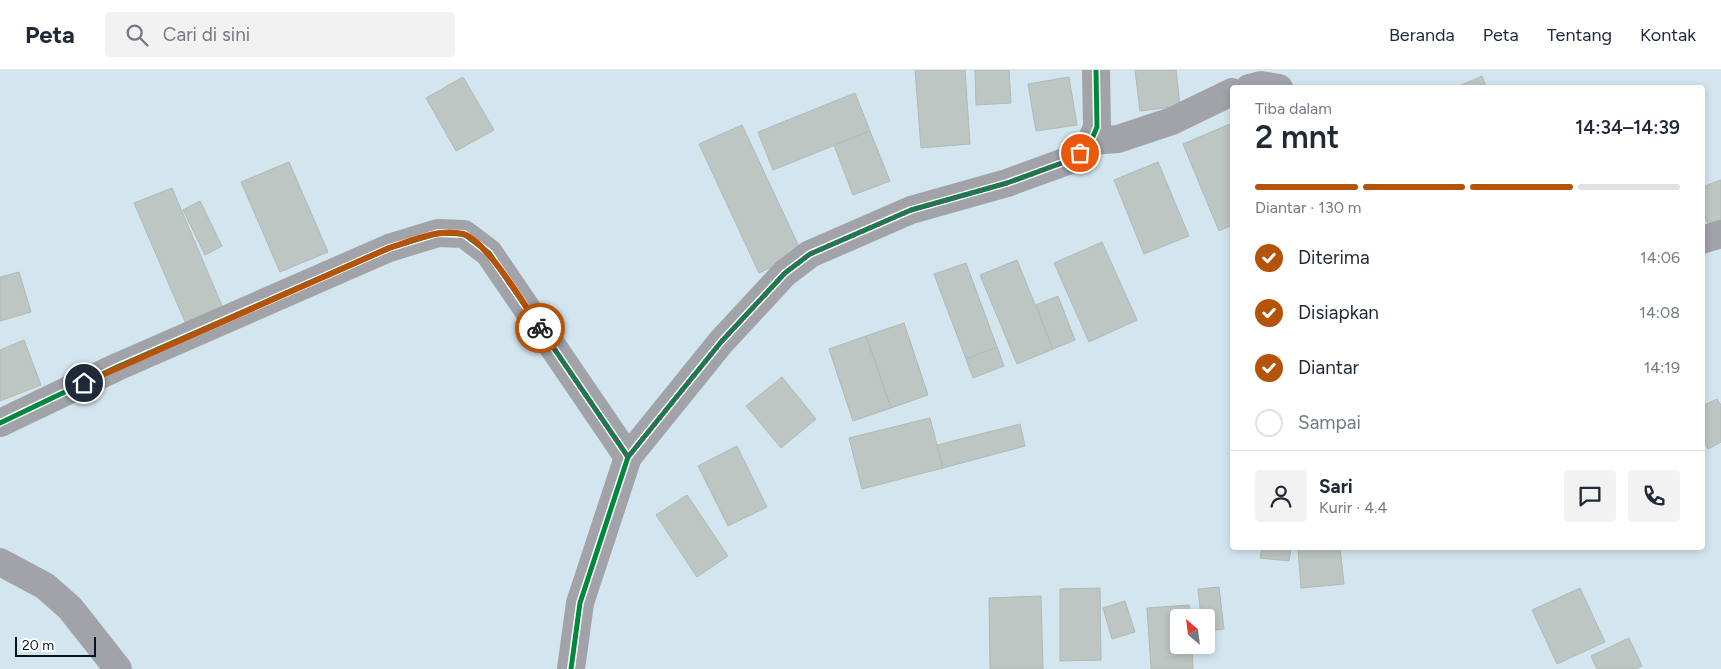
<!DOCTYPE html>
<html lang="id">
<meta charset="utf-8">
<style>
:root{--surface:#fff;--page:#f2f2f3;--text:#1f2937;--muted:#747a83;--line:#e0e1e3;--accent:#b45309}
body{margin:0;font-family:Figtree,sans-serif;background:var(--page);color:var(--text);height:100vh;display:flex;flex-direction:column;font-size:19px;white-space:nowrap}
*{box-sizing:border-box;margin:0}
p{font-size:16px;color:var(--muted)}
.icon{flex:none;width:28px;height:28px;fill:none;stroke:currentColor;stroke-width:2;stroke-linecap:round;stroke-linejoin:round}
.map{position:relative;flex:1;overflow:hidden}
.sheet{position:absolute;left:1230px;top:15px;width:475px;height:465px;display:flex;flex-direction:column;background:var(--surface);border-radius:5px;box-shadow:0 2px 8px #0003}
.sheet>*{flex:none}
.needle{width:32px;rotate:332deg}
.fabs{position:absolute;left:1170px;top:539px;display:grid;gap:10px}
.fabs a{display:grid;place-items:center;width:45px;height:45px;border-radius:5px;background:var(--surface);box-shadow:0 2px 8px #0003;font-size:25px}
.scale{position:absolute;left:15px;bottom:12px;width:81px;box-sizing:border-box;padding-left:5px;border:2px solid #04151d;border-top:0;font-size:14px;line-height:18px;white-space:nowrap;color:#04151d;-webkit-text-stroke:4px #fff;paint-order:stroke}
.pin{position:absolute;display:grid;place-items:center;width:42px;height:42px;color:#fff;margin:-21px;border:2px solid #fff;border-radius:50%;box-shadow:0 1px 5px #0007}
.courier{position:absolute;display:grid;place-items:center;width:50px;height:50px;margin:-25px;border:4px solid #b45309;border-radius:50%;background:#fff;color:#222;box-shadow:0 1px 6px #0007}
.headline em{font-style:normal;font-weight:600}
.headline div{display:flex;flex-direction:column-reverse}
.headline{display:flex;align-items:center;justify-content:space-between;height:85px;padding:0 25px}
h1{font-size:32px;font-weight:600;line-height:38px}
.bar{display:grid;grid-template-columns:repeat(4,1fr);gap:8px 5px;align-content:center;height:60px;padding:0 25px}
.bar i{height:6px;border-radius:4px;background:var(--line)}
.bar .selected{background:var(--accent)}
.bar p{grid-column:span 4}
.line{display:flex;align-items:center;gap:12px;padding:0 25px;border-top:1px solid var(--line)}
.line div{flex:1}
.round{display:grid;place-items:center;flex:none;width:52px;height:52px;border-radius:5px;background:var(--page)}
ol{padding:0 25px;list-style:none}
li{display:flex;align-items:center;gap:15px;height:55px}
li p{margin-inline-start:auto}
li .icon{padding:5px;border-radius:50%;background:var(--accent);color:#fff;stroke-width:4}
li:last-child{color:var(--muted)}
li i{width:28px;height:28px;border:2px solid var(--line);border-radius:50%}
header{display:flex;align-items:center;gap:30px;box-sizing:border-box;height:70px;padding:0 25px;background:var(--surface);border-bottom:1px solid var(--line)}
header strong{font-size:24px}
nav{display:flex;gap:28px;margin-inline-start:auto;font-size:18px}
.search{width:350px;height:45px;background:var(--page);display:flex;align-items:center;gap:12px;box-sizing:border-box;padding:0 18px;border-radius:5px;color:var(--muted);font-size:19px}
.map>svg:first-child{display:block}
.building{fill:#bdc6c3;stroke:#b0b9b5}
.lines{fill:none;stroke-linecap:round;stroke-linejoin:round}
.minor{stroke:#a1a3a9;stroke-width:28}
.cycleway-casing{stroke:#fff;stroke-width:8}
.cycleway{stroke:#00873e;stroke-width:5}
.done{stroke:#4c5e67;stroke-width:5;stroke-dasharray:0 9}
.route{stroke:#b45309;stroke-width:6}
</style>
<header>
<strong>Peta</strong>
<div class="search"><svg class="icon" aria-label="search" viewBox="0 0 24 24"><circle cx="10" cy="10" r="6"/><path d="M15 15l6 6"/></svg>Cari di sini</div>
<nav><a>Beranda</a><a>Peta</a><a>Tentang</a><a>Kontak</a></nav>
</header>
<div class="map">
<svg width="1721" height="599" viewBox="0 0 1721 599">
<rect width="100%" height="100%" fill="#d3e6f0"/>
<g class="building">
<polygon points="915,0 965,0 970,74 921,78"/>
<polygon points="975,0 1009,0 1011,33 976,35"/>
<polygon points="1135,0 1176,0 1180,36 1140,41"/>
<polygon points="1482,6 1487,18 1455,18"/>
<polygon points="463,7 494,60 456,81 426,28"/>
<polygon points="1069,7 1077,55 1036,61 1028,14"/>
<polygon points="855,23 870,61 773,100 758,62"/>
<polygon points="1232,53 1232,155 1219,161 1183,74"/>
<polygon points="742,55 802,183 759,203 699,74"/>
<polygon points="870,61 890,111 853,125 834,75"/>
<polygon points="289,92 328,182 280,202 241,112"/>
<polygon points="1158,92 1189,166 1144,184 1114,110"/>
<polygon points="1721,110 1721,156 1710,160 1702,139 1702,117"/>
<polygon points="172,118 223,238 186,254 134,133"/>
<polygon points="200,131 222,176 205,185 183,140"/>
<polygon points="1102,172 1137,250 1089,272 1054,193"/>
<polygon points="1017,190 1053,279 1017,294 980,205"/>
<polygon points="966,193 997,277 966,289 934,204"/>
<polygon points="19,202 31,242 0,251 0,207"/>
<polygon points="1058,226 1075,270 1053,279 1036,235"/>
<polygon points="904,253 928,325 891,338 866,266"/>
<polygon points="866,266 891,338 853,351 829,279"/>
<polygon points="24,270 41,315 0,331 0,280"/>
<polygon points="997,277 1004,296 973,308 966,289"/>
<polygon points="782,307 816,349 781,378 746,336"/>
<polygon points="1717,329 1721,335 1721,372 1708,379 1702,369 1702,336"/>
<polygon points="930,348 943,398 862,419 849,368"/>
<polygon points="1020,354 1025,376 943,398 937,375"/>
<polygon points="737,376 767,437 728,456 698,396"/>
<polygon points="687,425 728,486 697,507 656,445"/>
<polygon points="1262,478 1291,478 1289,491 1260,488"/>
<polygon points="1298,478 1340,478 1344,514 1301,518"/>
<polygon points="1219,517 1224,559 1206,561 1206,548 1201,548 1198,519"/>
<polygon points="1100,518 1101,590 1060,591 1060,519"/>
<polygon points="1580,518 1605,572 1557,594 1532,540"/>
<polygon points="1041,526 1043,599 990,599 989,528"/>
<polygon points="1125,531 1135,562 1112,569 1103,538"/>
<polygon points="1189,535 1190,548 1179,548 1179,575 1192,575 1193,599 1151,599 1147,538"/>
<polygon points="1629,568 1642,596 1636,599 1597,599 1591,586"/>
</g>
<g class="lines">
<g class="minor">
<polyline points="1249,18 1261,15 1279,18"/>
<polyline points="1091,71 1118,69 1172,51 1232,22"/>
<polyline points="1702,170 1721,164"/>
<polyline points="0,353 117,297 389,178 438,163 464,164 489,183 628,387"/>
<polyline points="0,492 45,516 70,538 118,599"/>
<polyline points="571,599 580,533 628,387 721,272 785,203 810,184 911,140 1007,113 1070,90 1091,71 1097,57 1096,0"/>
</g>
<g class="cycleway-casing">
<g id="cycleway">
<polyline points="0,353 117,297 389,178 438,163 464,164 489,183 628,387"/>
<polyline points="571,599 580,533 628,387 721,272 785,203 810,184 911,140 1007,113 1070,90 1091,71 1097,57 1096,0"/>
</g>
</g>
<use href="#cycleway" class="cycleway"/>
</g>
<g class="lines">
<polyline class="done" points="540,258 628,387 721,272 785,203 810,184 911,140 1007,113 1070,90 1080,83"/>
<path class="route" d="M 84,313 L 389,178 C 411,171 439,158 463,164 C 486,170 526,237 540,258"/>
</g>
</svg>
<div class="fabs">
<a><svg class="needle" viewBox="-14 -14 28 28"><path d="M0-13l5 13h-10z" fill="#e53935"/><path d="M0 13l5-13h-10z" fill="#747a83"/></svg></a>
</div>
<div class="scale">20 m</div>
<div class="pin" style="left:1080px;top:83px;background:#ea580c"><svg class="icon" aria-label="bag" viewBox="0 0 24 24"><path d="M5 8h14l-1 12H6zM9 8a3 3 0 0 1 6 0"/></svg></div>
<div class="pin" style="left:84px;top:313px;background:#1f2937"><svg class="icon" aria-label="home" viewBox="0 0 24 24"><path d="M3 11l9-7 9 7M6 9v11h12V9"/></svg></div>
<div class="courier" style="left:540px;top:258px"><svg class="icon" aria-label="bike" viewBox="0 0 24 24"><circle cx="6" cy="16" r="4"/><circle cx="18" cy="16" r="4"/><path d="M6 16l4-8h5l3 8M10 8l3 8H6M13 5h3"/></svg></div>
<section class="sheet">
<div class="headline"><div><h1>2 mnt</h1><p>Tiba dalam</p></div><em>14:34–14:39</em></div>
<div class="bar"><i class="selected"></i><i class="selected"></i><i class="selected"></i><i></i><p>Diantar · 130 m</p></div>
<ol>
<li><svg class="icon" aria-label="check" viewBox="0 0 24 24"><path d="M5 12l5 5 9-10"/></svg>Diterima<p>14:06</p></li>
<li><svg class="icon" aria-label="check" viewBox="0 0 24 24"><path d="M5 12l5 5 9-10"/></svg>Disiapkan<p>14:08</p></li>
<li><svg class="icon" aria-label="check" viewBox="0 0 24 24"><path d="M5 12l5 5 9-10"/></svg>Diantar<p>14:19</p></li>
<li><i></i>Sampai</li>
</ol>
<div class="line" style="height:90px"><a class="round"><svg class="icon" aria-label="person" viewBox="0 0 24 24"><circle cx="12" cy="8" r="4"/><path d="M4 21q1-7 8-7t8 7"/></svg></a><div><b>Sari</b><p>Kurir · 4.4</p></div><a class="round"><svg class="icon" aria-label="chat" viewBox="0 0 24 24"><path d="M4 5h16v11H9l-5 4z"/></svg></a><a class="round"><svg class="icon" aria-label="phone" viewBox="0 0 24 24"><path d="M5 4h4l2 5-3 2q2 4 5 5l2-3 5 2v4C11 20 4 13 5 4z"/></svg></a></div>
</section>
</div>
